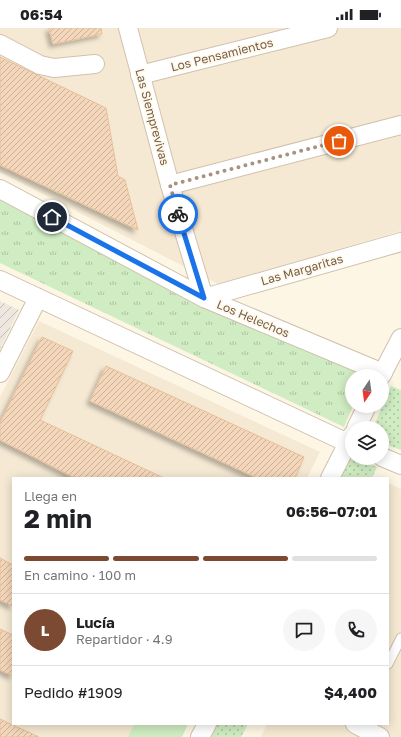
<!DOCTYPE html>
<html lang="es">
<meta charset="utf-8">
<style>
:root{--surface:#fff;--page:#f6f6f6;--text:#202124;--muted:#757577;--line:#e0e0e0;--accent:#7c4a32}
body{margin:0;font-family:"Golos Text",sans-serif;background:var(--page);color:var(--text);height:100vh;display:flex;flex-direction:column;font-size:15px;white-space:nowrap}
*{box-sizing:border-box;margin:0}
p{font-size:13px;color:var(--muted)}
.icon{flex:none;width:22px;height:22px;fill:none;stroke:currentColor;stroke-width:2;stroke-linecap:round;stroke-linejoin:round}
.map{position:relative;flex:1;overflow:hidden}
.panel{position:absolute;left:12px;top:449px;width:377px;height:248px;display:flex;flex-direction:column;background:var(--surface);border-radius:0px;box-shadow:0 2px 10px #0003}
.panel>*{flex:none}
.needle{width:26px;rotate:193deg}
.fabs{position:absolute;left:345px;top:341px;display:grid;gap:8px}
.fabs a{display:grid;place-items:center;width:44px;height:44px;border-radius:50%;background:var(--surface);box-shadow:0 2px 10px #0003;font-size:20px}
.pin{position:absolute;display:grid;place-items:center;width:34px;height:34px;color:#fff;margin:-17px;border:2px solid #fff;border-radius:50%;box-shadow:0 1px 4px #0007}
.courier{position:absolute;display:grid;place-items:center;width:40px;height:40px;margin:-20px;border:3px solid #1a73e8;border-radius:50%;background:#fff;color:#222;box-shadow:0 1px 5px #0007}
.overview em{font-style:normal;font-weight:700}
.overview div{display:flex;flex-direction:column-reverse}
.overview{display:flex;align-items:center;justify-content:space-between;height:68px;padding:0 12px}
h1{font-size:26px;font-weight:700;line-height:30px}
.bar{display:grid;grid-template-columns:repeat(4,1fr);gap:6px 4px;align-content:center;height:48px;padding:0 12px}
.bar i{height:5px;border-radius:3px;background:var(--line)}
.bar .active{background:var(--accent)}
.bar p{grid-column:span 4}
.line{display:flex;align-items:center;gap:10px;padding:0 12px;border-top:1px solid var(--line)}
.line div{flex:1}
.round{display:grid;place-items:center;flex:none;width:42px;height:42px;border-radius:21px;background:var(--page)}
.status{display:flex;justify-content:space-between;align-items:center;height:28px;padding:0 20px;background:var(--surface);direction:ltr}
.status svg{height:11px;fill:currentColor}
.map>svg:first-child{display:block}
.residential{fill:#f5e9d3}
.industrial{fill:url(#industrial-furrows)}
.grass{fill:url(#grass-dots)}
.park{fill:url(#park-tufts)}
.pitch{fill:#cfecc2}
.building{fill:url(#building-hatch);stroke:#e7c09a;filter:url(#shadow)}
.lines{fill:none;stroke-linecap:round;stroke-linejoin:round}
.service-casing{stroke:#d1c1ac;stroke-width:11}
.minor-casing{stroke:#d1c1ac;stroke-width:20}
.service{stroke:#fff;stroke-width:9}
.minor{stroke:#fff;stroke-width:18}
.done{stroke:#a6937f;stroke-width:4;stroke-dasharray:0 7.2}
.route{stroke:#1a73e8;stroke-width:5}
.labels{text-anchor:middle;stroke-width:3.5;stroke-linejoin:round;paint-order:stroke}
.street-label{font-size:12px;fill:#775e48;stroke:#fff9ec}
</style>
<div class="status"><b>06:54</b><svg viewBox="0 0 49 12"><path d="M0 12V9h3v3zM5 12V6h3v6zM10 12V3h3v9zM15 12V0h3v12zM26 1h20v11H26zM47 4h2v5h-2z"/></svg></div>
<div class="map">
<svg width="401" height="709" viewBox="0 0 401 709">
<defs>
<pattern id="industrial-furrows" width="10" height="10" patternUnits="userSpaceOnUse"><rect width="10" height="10" fill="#ede7df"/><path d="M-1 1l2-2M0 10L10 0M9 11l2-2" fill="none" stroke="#c5beb7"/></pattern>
<pattern id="grass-dots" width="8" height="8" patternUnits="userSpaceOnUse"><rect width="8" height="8" fill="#cfecc2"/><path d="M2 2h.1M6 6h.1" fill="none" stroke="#adc2a0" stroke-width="1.8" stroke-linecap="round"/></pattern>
<pattern id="park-tufts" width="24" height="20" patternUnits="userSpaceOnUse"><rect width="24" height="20" fill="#cfecc2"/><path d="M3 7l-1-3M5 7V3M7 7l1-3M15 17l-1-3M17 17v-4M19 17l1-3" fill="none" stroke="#adc2a0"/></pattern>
<pattern id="building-hatch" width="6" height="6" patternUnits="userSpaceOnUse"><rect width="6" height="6" fill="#f4d7bb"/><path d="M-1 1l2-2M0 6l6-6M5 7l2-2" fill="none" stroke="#cab29a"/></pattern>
<filter id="shadow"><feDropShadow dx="-3.5" dy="3.5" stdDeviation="2" flood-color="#0004"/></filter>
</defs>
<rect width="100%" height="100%" fill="#fdf6e5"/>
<g class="residential">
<polygon points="0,0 401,0 401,203 218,256 0,144"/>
<polygon points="39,293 320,424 307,450 13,450 13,696 183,696 177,709 0,709 0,369"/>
<polygon points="388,455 401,461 401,709 261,709 267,696 388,696"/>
</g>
<polygon class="industrial" points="0,273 19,282 0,321"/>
<g class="grass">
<polygon points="391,358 401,362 401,422 382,415 382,400 373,400"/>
<polygon points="350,428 352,430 377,439 372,450 339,450"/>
<polygon points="216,696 248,696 241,709 210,709"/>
</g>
<polygon class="park" points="0,169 367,348 352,348 352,378 353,378 344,399 0,235"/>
<polygon class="pitch" points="134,696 188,696 182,709 128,709"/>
<g class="building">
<polygon points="49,0 101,0 102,6 53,16"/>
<polygon points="0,29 106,80 118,148 125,152 138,202 0,137"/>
<polygon points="42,309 73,323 40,392 164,450 75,450 0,412 0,395"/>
<polygon points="106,338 304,429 295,450 257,450 90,373"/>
<polygon points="0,530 13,537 13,578 0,572"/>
<polygon points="0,601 13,607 13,648 0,642"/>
<polygon points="0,691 39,709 0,709"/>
</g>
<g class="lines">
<g class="service-casing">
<polyline id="service" points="388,636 401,610"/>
</g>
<g class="minor-casing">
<g id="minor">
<polyline points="128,0 170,157 204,270 401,214"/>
<polyline points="0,16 40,37 54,40 95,36"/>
<polyline points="140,47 328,0"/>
<polyline points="170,157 401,97"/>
<polyline points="0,161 204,270 383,345"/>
<polyline points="0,252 352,417"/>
<polyline points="0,345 38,270"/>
<polyline points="381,348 401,310"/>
<polyline points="356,400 367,378"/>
<polyline points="382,429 401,437"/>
<polyline points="330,450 352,407"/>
<polyline points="355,696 380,709"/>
<polyline points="200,709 207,696"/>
</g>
</g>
<use href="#service" class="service"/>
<use href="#minor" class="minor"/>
</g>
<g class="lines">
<polyline class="done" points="178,186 170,157 339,113"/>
<polyline class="route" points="52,189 204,270 178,186"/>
</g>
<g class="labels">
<g class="street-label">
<text transform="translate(222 27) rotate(-14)" y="4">Los Pensamientos</text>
<text transform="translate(152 89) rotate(75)" y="4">Las Siemprevivas</text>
<text transform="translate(302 242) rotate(-16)" y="4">Las Margaritas</text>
<text transform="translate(253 291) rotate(23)" y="4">Los Helechos</text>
</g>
</g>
</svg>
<div class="fabs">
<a><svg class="needle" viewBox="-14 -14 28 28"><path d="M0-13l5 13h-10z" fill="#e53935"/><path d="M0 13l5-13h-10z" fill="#757577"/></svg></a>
<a><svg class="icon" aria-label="layers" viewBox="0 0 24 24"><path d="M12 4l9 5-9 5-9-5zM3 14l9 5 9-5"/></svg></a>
</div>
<div class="pin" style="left:339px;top:113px;background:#ea580c"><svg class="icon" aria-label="bag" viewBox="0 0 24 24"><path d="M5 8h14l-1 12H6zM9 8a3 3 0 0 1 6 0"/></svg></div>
<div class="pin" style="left:52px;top:189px;background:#1f2937"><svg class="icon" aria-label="home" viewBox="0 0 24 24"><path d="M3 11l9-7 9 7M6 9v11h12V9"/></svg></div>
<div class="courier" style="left:178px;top:186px"><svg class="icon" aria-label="bike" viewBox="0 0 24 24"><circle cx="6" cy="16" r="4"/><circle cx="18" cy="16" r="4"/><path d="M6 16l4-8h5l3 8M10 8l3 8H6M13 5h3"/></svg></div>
<section class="panel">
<div class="overview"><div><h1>2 min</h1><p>Llega en</p></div><em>06:56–07:01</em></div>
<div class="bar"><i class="active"></i><i class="active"></i><i class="active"></i><i></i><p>En camino · 100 m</p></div>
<div class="line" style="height:72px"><b class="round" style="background:var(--accent);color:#fff">L</b><div><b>Lucía</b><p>Repartidor · 4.9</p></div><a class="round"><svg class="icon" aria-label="chat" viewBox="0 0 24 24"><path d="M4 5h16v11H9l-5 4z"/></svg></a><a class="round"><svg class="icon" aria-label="phone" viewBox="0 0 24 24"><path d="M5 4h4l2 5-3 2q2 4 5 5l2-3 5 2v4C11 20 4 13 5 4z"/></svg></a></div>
<div class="line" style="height:52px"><div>Pedido #1909</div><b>$4,400</b></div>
</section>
</div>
